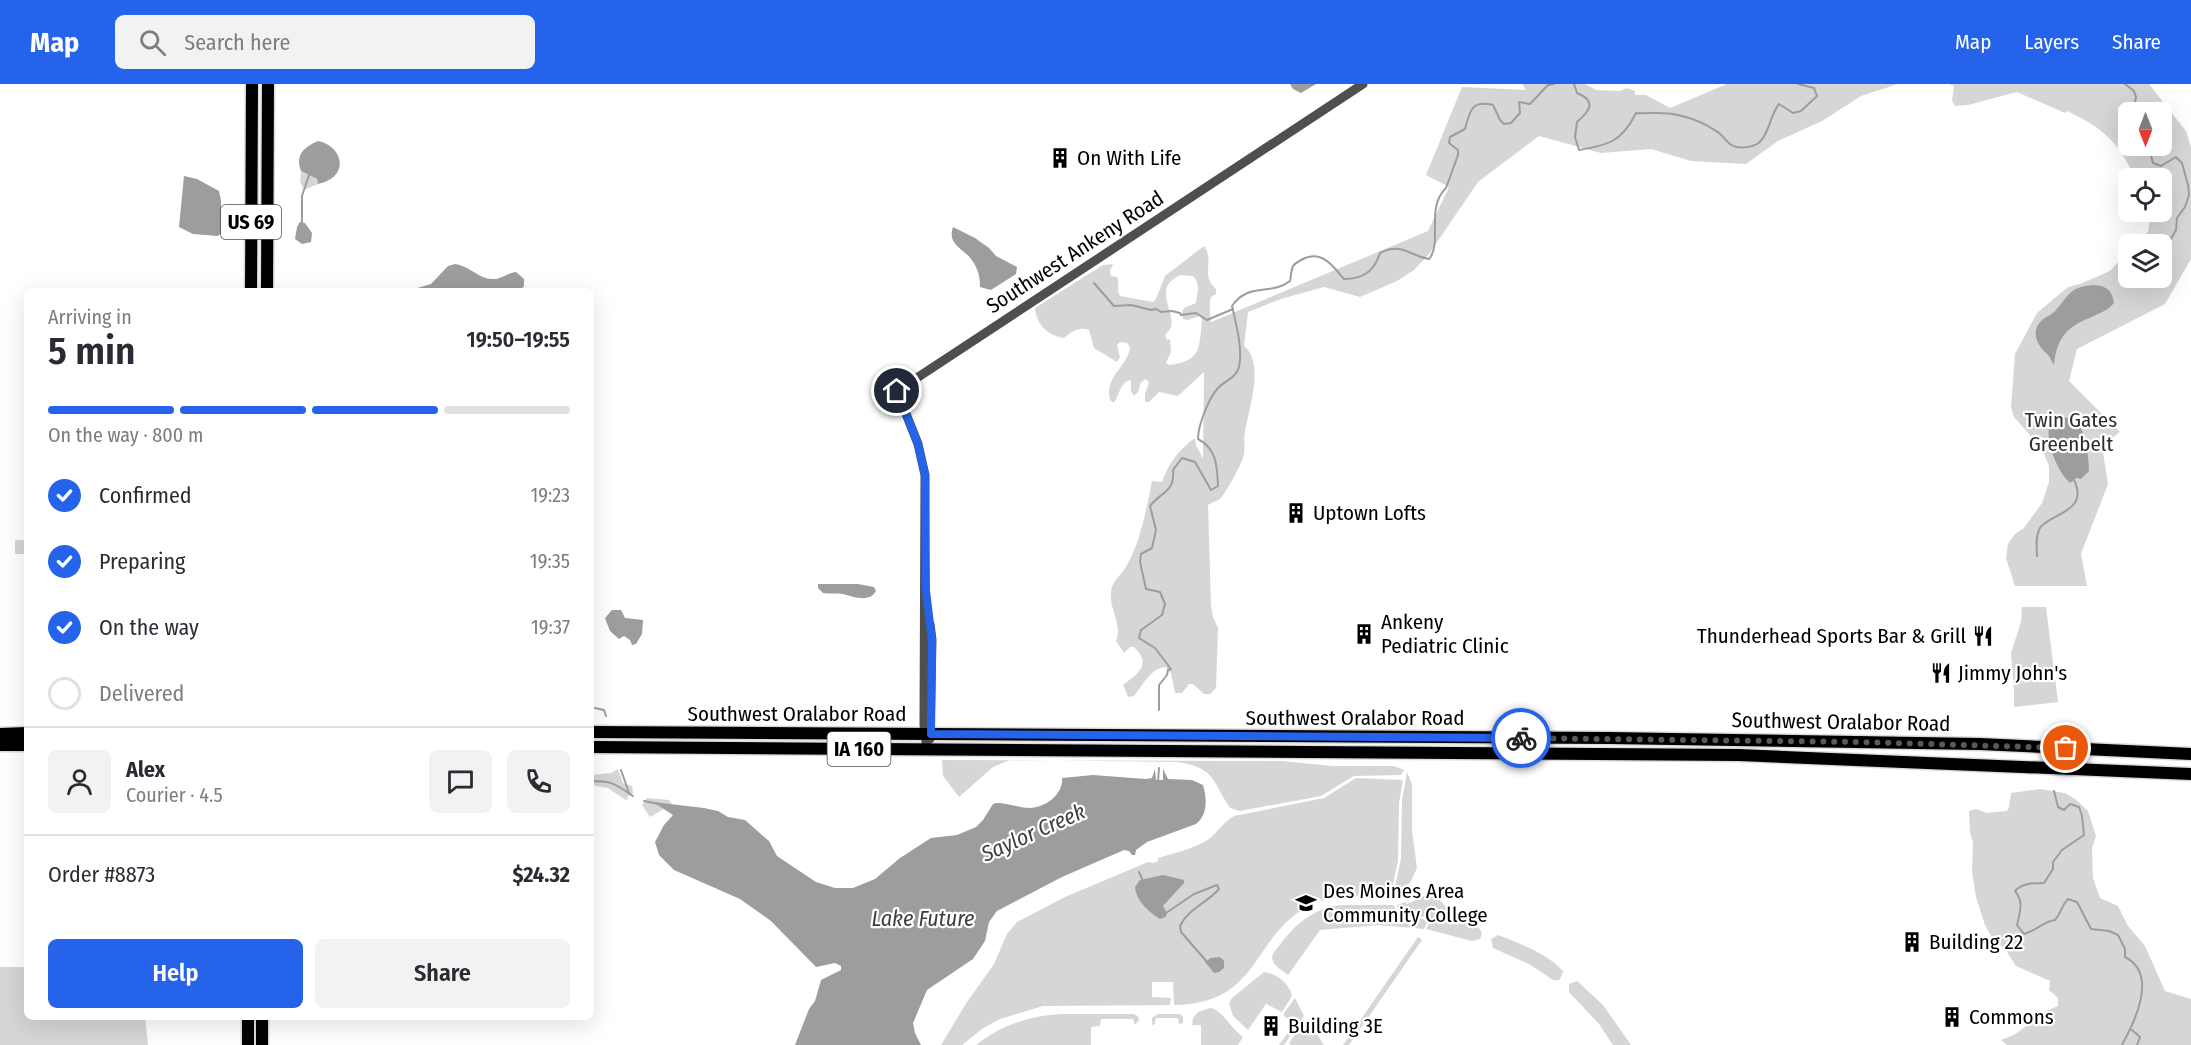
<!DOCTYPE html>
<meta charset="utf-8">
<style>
:root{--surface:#fff;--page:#f2f2f3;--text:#2b2b33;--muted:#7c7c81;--line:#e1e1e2;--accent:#2563eb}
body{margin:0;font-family:"Fira Sans Condensed",sans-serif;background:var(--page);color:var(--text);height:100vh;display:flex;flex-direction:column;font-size:22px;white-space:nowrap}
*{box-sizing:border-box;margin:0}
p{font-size:20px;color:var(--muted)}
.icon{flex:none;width:33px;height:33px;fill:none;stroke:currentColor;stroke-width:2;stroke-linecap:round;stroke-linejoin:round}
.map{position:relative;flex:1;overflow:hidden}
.sheet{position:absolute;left:24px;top:204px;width:570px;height:732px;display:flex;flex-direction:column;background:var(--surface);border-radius:9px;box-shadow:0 6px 24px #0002}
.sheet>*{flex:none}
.needle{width:39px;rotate:180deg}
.tools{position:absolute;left:2118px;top:18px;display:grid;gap:12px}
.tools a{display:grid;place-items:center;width:54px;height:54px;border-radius:9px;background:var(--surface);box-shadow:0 6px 24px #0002;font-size:30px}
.pin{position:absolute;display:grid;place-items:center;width:51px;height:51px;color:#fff;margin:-26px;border:3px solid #fff;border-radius:50%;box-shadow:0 2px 6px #0007}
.courier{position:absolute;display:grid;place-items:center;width:60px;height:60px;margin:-30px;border:4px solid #2563eb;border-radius:50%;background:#fff;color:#222;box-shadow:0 2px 8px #0007}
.head em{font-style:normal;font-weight:600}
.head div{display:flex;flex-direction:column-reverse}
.head{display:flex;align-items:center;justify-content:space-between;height:102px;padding:0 24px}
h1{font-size:39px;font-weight:600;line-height:45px}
.bar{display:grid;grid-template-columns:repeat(4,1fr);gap:9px 6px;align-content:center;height:72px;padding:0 24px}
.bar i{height:8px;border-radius:4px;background:var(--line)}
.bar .selected{background:var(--accent)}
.bar p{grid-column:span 4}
.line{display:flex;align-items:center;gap:15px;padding:0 24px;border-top:2px solid var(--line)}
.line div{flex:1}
.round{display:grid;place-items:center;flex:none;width:63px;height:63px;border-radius:9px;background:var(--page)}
ol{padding:0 24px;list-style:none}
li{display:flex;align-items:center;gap:18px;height:66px}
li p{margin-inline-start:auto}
li .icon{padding:6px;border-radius:50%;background:var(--accent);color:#fff;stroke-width:4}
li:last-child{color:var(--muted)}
li i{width:33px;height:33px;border:3px solid var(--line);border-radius:50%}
.action{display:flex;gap:12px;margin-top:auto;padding:12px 24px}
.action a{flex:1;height:69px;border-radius:9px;background:var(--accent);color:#fff;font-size:24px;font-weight:600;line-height:69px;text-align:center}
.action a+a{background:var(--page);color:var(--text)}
header{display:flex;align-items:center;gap:36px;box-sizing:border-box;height:84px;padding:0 30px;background:var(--accent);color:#fff}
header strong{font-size:28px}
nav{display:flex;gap:33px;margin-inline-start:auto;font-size:21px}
.search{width:420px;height:54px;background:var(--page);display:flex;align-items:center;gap:15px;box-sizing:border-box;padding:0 21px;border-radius:9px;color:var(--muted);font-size:22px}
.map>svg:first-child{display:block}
.green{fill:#d6d6d6;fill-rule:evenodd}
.water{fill:#9d9d9d}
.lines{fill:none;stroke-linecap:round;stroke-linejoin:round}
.stream{stroke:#9d9d9d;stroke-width:2}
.major-casing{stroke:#dbdbdb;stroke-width:15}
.minor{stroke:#4f4f4f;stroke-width:9}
.major{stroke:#000;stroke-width:12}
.done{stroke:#595959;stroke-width:6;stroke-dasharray:0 10.8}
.route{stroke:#2563eb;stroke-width:8}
.labels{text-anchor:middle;stroke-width:4.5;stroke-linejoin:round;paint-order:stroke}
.shield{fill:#fff;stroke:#4c4c4c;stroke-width:1.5}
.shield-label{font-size:20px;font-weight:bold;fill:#000}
.poi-label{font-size:21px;fill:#000;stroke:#fff;text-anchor:start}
.street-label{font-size:21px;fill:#000;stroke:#fff}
.park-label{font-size:21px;fill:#2d2d2d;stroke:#fff}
.water-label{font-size:22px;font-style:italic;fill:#3e3e3e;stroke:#fff}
</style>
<header>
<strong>Map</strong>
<div class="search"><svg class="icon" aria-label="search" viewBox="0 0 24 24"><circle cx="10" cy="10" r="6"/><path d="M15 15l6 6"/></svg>Search here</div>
<nav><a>Map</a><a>Layers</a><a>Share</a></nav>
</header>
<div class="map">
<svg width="2191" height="961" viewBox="0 0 2191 961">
<rect width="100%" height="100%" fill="#fff"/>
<g class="green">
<path d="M 1522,0 L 1585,0 L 1596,6 L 1620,7 L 1627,4 L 1635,7 L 1635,11 L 1646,11 L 1670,24 L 1727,0 L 1898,0 L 1861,12 L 1822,37 L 1778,57 L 1746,80 L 1691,77 L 1651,65 L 1601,69 L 1539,52 L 1478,98 L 1429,170 L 1414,186 L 1397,197 L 1360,213 L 1324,203 L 1281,215 L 1248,228 L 1244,262 C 1265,279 1249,324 1245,347 C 1243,356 1246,365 1243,374 C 1241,381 1225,410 1220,415 C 1216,418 1212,418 1208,421 L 1211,521 L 1213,533 L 1218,544 L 1216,604 L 1210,610 L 1204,610 L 1193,600 L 1189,600 L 1182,609 L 1175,609 L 1171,589 L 1165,583 C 1151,584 1142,602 1134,612 L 1128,613 L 1123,601 C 1137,590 1153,581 1134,563 L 1130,563 L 1124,569 L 1116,557 C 1123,541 1109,526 1111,508 C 1112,496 1122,491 1127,481 C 1140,459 1147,423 1152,397 L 1162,398 C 1168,380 1179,365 1195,354 L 1196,361 L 1203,375 L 1204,288 L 1178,312 L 1159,308 L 1149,318 L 1145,318 L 1145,310 L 1149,299 L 1146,295 L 1141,298 L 1138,308 L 1134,312 L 1131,307 L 1131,296 C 1120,298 1120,310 1114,319 L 1110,316 C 1104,292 1128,283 1130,263 L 1127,259 L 1120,258 L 1117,261 L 1120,273 L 1117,278 L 1094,264 L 1089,246 C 1079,242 1071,248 1064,254 C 1048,252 1036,240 1035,224 L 1103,181 L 1113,180 L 1110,187 L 1111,192 L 1117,193 C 1120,199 1116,206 1120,212 L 1153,218 L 1156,215 L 1165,192 L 1204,162 C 1215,176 1200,191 1216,205 L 1216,210 L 1211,213 C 1209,218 1210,232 1211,238 L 1428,147 L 1449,103 L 1426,91 L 1462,3 L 1526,6 ZM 1181,191 L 1193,192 C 1201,201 1197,208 1196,219 L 1184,224 L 1182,228 L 1183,235 L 1188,236 L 1200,232 L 1202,236 C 1199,264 1202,277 1169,281 L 1166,279 L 1171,268 L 1170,255 L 1167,256 L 1165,251 C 1166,250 1170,246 1171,243 C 1176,228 1151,203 1181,191 Z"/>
<path d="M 1949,0 L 2149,0 L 2186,47 L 2191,63 L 2191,175 L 2165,220 L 2077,265 L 2069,297 L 2120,348 L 2102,362 L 2108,400 L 2081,470 L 2087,502 L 2015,502 L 2006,474 L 2008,460 L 2015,450 L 2024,444 L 2042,419 L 2049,398 L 2049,382 L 2042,365 L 2014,333 L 2011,323 L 2015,270 L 2037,229 L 2068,203 L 2080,200 L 2110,187 L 2128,167 L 2128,194 L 2162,194 L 2162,160 L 2134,160 L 2148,148 L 2151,128 L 2162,128 L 2162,94 L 2135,94 C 2119,58 2103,44 2067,27 L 2065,29 L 2017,8 L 1968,21 L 1955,22 L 1952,17 L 1954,2 ZM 2128,28 L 2162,28 L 2162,62 L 2128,62 Z"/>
<polygon points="301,87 317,95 318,100 304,106 300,98"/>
<rect x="15" y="456" width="12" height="14"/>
<polygon points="2022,523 2046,523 2058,618 2014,623 2014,606 2011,569 2021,538"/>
<path d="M 942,676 L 1281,677 L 1333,682 L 1394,682 L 1404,686 L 1401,691 L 1354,692 L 1321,712 L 1240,727 L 1230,724 C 1211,695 1216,685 1178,678 L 1010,676 L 993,683 L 959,713 L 943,692 Z"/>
<polygon points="618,685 623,699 632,702 633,709 628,712 627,717 608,704 591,701 591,691 611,689"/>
<polygon points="1407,688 1412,700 1412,747 1417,784 1410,799 1394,807 1401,775 1402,716"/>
<path d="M 1356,694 L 1403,696 L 1399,719 L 1398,777 L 1391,809 C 1362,815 1332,808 1305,824 C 1251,856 1259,920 1174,921 L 1173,898 L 1152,898 L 1152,913 L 1171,914 L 1170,921 L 1043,922 L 1000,935 L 982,945 L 962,961 L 941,961 L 967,918 L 994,880 L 1007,850 L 1017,838 L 1065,813 L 1148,778 L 1153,779 L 1158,777 L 1158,774 C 1174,769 1194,765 1209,755 C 1218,748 1223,738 1234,732 L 1324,714 Z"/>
<polygon points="2040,705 2065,709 2075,715 2088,727 2096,752 2092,764 2093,794 2100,814 2118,822 2128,842 2145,862 2165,907 2191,915 2191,961 2007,961 2001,956 2014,951 2025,943 2041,929 2058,922 2058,914 2049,906 2050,897 2016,882 2007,868 1991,852 1985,841 1976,813 1972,788 1973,758 1970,749 1969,727 1976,725 1987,729 2007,727 2009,723 2011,709"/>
<polygon points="647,714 669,716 672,720 650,733 642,721"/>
<polygon points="1428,810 1435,811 1447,824 1450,823 1479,844 1482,849 1480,855 1472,857 1426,845 1429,839 1426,833 1399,830 1397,821 1405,818 1407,820"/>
<path d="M 1340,821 L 1394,821 L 1398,834 L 1420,834 L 1425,836 L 1427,839 L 1424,845 L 1379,841 L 1320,846 L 1288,891 C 1283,887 1273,882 1272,874 C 1272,869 1277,865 1279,862 C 1295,840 1313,825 1340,821 Z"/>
<path d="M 1498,851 C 1519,859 1548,870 1563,887 L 1562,891 L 1559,896 L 1553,896 L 1529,880 L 1493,864 L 1491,855 Z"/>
<polygon points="1418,853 1422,856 1349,961 1343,961"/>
<polygon points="0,883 27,883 27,933 145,933 148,961 0,961"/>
<path d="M 1264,888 C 1276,889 1290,900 1292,912 L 1282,928 L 1266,920 L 1248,946 L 1233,932 L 1229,919 L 1232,914 Z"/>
<polygon points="1577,897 1603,921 1631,961 1613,961 1599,940 1569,908 1569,900"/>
<polygon points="1295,914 1304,932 1284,961 1279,961 1295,939 1284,932 1284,929"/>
<path d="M 1210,924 C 1222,925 1231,945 1243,953 L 1238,961 L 1201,961 L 1201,941 L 1192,941 L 1193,934 L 1198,928 Z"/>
<path d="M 1063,930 L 1133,930 L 1138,932 L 1139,936 L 1135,941 L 1133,935 L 1101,935 L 1100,942 L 1091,943 L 1091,961 L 976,961 C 1002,941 1031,931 1063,930 Z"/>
<polygon points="1158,930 1180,930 1183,933 1183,939 1179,940 1178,934 1156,934 1155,940 1152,941 1152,934"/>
<polygon points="1306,936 1307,936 1324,961 1291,961 1289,959"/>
</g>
<g class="water">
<polygon points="1290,0 1316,0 1301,9 1293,5"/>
<path d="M 318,57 C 343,62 351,93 318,100 L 317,95 L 301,87 C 295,71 304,63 318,57 Z"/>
<polygon points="184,92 197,95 219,107 221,116 221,149 218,152 193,150 179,143"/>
<polygon points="300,138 305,139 312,149 311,158 302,160 295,155 297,143"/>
<path d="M 953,143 L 975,154 L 989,164 L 996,172 L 1017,183 L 1016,190 L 991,206 L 980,203 C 980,192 978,184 971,175 C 963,164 947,161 953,143 Z"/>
<path d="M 455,180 C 470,182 479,195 492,195 C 501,196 507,189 516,188 L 524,195 L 524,202 L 520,207 L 407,207 L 431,200 L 448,182 Z"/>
<path d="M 2093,201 C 2106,202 2112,205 2114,219 C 2108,226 2102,228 2094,232 C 2068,242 2057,252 2054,281 C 2051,277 2050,272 2046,269 C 2038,262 2030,248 2041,237 C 2045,233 2052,231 2056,226 C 2070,210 2070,203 2093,201 Z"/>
<path d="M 2060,333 C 2087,332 2088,367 2089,387 L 2081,395 L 2076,394 L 2070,399 C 2057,387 2046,359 2049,341 Z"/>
<path d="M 818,500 L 858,500 L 874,503 L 876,507 C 869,519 854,513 843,510 C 837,509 829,510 823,509 L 818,504 Z"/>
<polygon points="612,526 621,526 625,534 643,536 642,550 636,560 632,561 630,556 624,552 619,555 610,547 605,534"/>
<path d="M 1155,685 L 1156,696 L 1163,696 L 1163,685 L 1168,695 L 1192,696 L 1203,701 C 1207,715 1208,730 1196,740 L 1147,758 L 1136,766 L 1135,771 L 1132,771 L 1129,767 L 1124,766 L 1062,793 L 997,827 L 989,838 L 985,857 L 973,875 L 927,906 L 913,939 L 915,949 L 921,961 L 795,961 L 809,925 L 815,917 L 821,896 L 841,886 L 841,882 L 835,879 L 816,883 L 771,837 L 740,815 L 674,786 L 659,771 L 655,758 L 664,741 L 673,731 L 653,718 L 704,724 L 718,727 L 728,733 L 745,736 L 769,757 L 777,772 L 816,798 L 835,804 L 853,804 L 875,795 L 900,774 L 931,754 L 957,751 L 976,743 L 983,736 L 993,720 L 996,719 C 1008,719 1020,724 1030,724 C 1046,724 1064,709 1062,694 L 1093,691 L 1146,695 L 1152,694 Z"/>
<path d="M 1163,791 L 1184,796 L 1184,799 L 1163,822 L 1167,829 L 1166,833 L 1160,835 C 1149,828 1136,817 1135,803 L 1140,796 Z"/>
<polygon points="1220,873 1224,877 1224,884 1219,888 1214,889 1205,878 1211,874"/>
</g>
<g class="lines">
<g class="stream">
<path d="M 1574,0 L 1577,9 C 1597,17 1590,27 1577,38 L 1575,53 L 1579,66 C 1608,61 1622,58 1636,29 C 1651,30 1666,27 1682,32 C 1694,35 1706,40 1716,47 C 1722,50 1725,56 1730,60 C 1736,65 1750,64 1757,60 C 1769,52 1770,31 1779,20 L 1793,29 L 1801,27 L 1817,12 L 1814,4 L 1798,0"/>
<polyline points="2125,0 2134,7 2136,13 2134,22 2126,24 2124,31 2128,45"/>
<polyline points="2145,62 2149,64 2153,79 2161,82 2176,73 2182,79 2188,101 2189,111 2185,123 2177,134 2176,146 2162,170"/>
<polyline points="302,139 302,112 309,91"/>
<polyline points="1094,199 1114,222 1131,221 1151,226 1156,225 1161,228 1172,227 1180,229 1181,231 1196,229 1207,236 1233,225"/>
<polyline points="2124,201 2144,194"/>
<path d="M 2037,472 C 2037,463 2035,452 2040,444 C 2049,430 2090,428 2074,396"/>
<polyline points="595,624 604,626 606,632"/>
<path d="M 1159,626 L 1159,601 L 1167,591 L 1168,586 L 1171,585 L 1155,564 L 1139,554 L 1141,546 L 1162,531 L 1165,520 L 1160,508 L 1146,505 L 1140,478 L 1141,470 L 1152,464 L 1156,446 L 1150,422 C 1162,407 1175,408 1173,386 L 1182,374 L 1195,378 L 1211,406 L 1218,402 C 1217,382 1217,365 1198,355 C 1198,341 1209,313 1219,303 C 1226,296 1236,294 1239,283 C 1243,265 1236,240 1232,222 C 1248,198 1271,212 1290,197 C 1291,193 1291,186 1293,182 C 1295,179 1301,176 1305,174 C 1323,167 1334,183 1344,195 C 1364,195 1374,187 1380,169 C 1401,158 1408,171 1429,175 C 1443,159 1425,124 1446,104 L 1458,71 L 1458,66 L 1449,59 L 1450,53 L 1465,45 C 1470,27 1471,16 1493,21 L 1500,36 L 1504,40 L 1511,39 L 1520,29 L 1519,18 L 1530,20 L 1548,1 L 1554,0"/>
<polyline points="621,686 629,709"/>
<path d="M 591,697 C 613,697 615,700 633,712"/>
<polyline points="1158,698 1159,684"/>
<path d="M 2054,707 L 2058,723 L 2064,726 L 2070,720 L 2079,723 L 2082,732 L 2084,751 L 2062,766 L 2053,778 L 2053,785 L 2044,799 C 2034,799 2022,799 2015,807 C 2024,818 2020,827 2017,841 L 2024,850 C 2036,847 2044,837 2055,836 C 2062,829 2060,823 2068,815 L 2077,818 L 2091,845 L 2109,847 L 2118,851 L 2125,865 L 2125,873 C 2159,890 2134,939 2122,961"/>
<polyline points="644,717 659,720"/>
<polyline points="1139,788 1143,797"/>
<path d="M 1166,829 L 1194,810 L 1217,801 L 1219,805 C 1207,819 1188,825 1180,842 L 1181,848 L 1208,879"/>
<polyline points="2132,946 2140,953 2137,961"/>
</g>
<g class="major-casing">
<g id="major">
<polyline points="251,207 252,0"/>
<polyline points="267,207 268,0"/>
<polyline points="591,648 1610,654 1980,660 2191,670"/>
<polyline points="0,650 27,649"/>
<polyline points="0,661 27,661"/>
<polyline points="591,663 1739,671 2191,690"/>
<polyline points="248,961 248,933"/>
<polyline points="262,961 262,933"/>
</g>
</g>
<g class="minor">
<polyline points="930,540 932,556 930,655"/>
<polyline points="927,666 924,641 925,391 918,360 897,307 1363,0"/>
</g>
<use href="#major" class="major"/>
</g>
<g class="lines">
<polyline class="done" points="1521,654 1859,658 2066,664"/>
<polyline class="route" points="897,307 918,360 925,391 926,507 932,556 931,650 1521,654"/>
</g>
<defs>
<g id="building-bare" transform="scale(1.62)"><path d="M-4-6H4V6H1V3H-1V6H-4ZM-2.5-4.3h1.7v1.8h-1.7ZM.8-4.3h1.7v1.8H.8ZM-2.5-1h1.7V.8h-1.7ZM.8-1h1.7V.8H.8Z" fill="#000" stroke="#fff" stroke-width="2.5" paint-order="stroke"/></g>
<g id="restaurant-bare" transform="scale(1.62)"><path d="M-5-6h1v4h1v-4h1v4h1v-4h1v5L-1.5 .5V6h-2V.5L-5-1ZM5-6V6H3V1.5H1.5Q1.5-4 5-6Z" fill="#000" stroke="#fff" stroke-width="2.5" paint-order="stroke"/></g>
<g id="university-bare" transform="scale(1.62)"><path d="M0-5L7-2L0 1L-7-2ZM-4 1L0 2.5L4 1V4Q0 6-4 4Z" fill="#000" stroke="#fff" stroke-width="2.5" paint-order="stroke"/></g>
</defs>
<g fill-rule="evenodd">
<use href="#building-bare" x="1060" y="74"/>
<use href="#building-bare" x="1296" y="429"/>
<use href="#building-bare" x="1364" y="550"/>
<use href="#restaurant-bare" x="1983" y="552"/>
<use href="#restaurant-bare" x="1941" y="589"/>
<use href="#university-bare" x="1306" y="819"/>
<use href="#building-bare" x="1912" y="858"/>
<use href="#building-bare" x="1952" y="933"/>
<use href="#building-bare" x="1271" y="942"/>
</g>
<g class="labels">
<g class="shield">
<rect x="221" y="121" width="60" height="34" rx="4.5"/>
<rect x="827.5" y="648" width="63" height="34" rx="4.5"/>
</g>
<g class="shield-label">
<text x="251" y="145">US 69</text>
<text x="859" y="672">IA 160</text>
</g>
<g class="poi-label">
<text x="1077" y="81">On With Life</text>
<text x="1313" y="436">Uptown Lofts</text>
<text x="1381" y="545">Ankeny<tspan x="1381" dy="24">Pediatric Clinic</tspan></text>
<text x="1966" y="559" text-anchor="end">Thunderhead Sports Bar &amp; Grill</text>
<text x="1958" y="596">Jimmy John's</text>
<text x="1323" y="814">Des Moines Area<tspan x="1323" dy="24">Community College</tspan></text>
<text x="1929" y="865">Building 22</text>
<text x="1969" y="940">Commons</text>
<text x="1288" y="949">Building 3E</text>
</g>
<g class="street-label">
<text transform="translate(1075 168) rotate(-33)" y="7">Southwest Ankeny Road</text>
<text x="797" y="637">Southwest Oralabor Road</text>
<text x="1355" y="641">Southwest Oralabor Road</text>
<text transform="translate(1841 638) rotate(1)" y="7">Southwest Oralabor Road</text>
</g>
<g class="park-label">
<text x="2071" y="343">Twin Gates<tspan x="2071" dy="24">Greenbelt</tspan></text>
</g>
<g class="water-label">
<text transform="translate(1033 748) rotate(-24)" y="8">Saylor Creek</text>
<text x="923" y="842">Lake Future</text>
</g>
</g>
</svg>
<div class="tools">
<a><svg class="needle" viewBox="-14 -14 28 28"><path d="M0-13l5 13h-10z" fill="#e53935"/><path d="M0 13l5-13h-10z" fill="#7c7c81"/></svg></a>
<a><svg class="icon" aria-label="locate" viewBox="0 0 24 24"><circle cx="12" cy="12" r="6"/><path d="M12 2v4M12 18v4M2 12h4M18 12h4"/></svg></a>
<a><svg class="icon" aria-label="layers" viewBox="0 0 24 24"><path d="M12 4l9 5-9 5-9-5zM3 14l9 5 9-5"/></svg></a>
</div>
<div class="pin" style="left:2066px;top:664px;background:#ea580c"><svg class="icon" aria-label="bag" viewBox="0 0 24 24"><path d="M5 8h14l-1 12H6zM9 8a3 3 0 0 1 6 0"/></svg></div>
<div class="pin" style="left:897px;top:307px;background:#1f2937"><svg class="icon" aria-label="home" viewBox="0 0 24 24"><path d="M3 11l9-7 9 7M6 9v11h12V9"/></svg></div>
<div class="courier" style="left:1521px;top:654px"><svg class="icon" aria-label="bike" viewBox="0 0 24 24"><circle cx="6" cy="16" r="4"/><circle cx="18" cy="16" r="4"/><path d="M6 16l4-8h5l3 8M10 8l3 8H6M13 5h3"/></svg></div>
<section class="sheet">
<div class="head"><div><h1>5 min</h1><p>Arriving in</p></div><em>19:50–19:55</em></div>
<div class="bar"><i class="selected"></i><i class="selected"></i><i class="selected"></i><i></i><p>On the way · 800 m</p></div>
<ol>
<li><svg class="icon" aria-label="check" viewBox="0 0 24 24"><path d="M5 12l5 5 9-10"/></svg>Confirmed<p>19:23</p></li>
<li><svg class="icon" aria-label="check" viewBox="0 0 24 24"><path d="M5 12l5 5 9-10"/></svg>Preparing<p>19:35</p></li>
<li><svg class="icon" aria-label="check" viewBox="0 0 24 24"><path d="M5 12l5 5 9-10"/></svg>On the way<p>19:37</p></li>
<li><i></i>Delivered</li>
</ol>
<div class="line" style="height:108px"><a class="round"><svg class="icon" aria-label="person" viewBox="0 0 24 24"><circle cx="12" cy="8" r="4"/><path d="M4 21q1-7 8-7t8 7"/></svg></a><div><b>Alex</b><p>Courier · 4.5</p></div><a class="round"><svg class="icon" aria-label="chat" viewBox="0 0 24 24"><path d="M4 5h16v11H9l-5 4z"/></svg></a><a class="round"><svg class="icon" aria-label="phone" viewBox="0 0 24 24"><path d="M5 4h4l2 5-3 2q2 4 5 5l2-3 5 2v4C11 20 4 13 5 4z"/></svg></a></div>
<div class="line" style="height:78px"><div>Order #8873</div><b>$24.32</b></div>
<div class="action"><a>Help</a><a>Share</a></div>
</section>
</div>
